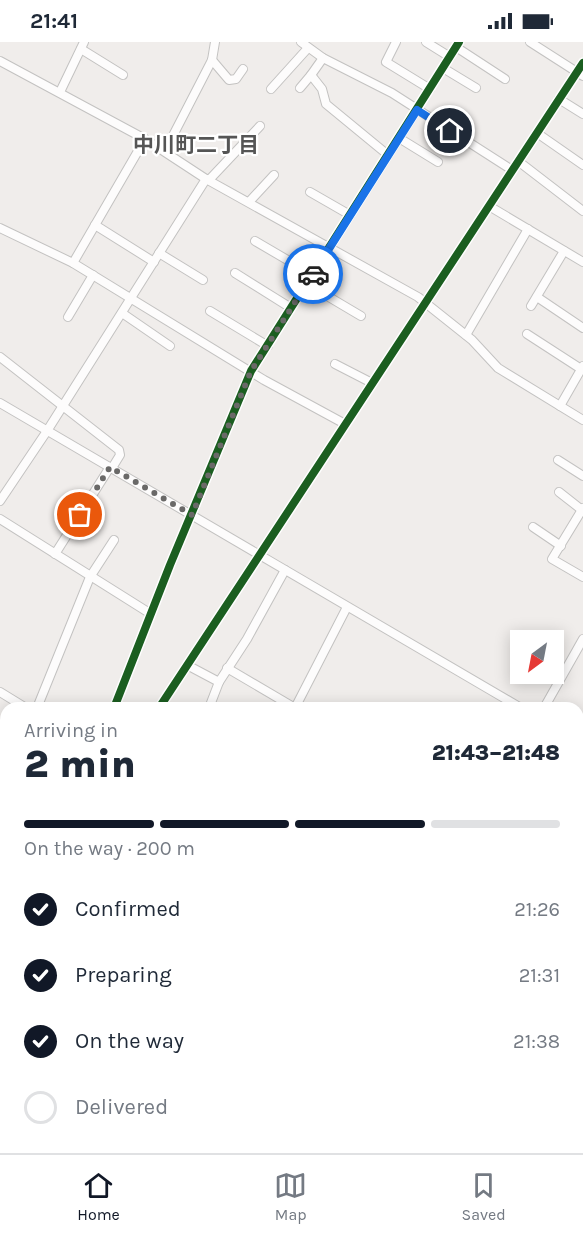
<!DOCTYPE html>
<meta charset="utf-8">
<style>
:root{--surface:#fff;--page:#f6f6f7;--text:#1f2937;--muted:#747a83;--line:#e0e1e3;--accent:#111827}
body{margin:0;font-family:Karla,"Noto Sans JP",sans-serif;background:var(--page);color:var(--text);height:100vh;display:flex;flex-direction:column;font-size:22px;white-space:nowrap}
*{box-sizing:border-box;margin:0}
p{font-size:20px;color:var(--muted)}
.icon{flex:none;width:33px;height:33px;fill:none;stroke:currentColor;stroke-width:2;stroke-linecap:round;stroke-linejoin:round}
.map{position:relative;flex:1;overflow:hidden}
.side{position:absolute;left:0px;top:660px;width:584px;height:452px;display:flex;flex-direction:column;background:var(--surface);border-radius:18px 18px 0 0;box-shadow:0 3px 15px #0003}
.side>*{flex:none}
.needle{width:39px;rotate:212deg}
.tools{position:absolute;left:510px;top:588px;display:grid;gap:12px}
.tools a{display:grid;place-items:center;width:54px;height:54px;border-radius:0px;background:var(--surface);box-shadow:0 3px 15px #0003;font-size:30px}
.pin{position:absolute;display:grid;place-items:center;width:51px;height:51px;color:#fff;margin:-26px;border:3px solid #fff;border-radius:50%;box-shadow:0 2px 6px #0007}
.courier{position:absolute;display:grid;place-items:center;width:60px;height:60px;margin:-30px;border:4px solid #1a73e8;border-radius:50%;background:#fff;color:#222;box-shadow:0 2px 8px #0007}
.summary em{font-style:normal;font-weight:800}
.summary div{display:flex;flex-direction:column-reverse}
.summary{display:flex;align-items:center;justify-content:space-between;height:102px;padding:0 24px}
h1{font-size:39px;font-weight:800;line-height:45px}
.bar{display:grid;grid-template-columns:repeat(4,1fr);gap:9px 6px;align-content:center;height:72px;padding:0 24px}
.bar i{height:8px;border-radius:4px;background:var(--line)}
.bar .selected{background:var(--accent)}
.bar p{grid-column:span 4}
ol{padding:0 24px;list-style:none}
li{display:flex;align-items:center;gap:18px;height:66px}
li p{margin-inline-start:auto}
li .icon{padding:6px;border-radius:50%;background:var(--accent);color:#fff;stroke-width:4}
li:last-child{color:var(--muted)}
li i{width:33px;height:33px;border:3px solid var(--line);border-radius:50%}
.status{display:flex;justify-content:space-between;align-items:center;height:42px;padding:0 30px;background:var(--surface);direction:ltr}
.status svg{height:16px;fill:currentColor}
.dock{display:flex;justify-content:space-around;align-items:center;height:84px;border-top:2px solid var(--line);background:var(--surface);font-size:16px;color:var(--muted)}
.dock a{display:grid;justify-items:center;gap:3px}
.dock .selected{color:var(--accent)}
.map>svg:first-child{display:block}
.education{fill:#e6e2d9}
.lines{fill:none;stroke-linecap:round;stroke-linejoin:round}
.minor-casing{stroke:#c3c2c1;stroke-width:10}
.minor{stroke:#fdfcfc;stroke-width:8}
.cycleway-casing{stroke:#fff;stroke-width:11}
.cycleway{stroke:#1b5e20;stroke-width:8}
.done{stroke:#6a6968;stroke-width:6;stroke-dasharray:0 10.8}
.route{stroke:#1a73e8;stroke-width:8}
.labels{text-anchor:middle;stroke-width:4.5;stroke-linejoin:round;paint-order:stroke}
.neighbourhood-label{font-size:21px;font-weight:bold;fill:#555;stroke:#fff}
</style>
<div class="status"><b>21:41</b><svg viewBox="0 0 49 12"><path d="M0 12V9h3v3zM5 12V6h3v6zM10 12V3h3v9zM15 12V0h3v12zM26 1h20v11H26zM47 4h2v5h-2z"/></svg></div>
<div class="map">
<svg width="583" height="1111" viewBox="0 0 583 1111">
<rect width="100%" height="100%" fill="#f0edeb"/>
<polygon class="education" points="578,714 583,717 583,1018 578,1015"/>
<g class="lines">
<g class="minor-casing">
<g id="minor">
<polyline points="301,0 323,16 392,51 512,128"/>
<polyline points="396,0 386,20 430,47"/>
<polyline points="426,0 450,15"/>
<polyline points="530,0 583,34"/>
<polyline points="456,5 505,37"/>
<polyline points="81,7 123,33"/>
<polyline points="323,16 311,33 322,47 326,62 388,113"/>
<polyline points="212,18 229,38 236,37 243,27"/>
<polyline points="0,19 145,97 206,137 418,255 472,298 498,326 583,378"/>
<polyline points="443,26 476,46"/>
<polyline points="300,46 311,33"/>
<polyline points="271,47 308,6"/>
<polyline points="60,50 84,0"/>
<polyline points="559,57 583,72"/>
<polyline points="537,91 583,123"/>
<polyline points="399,96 438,120"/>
<polyline points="165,109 212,18 215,0"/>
<polyline points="518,119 583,169"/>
<polyline points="209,138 260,84"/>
<polyline points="310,150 350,173"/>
<polyline points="249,160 274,133"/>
<polyline points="489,164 583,220"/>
<polyline points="95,183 154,220"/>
<polyline points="0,186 73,221 264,338 345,382"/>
<polyline points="255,199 313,233"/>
<polyline points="159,211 203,238"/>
<polyline points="73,221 145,97"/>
<polyline points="235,231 291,266"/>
<polyline points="307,242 361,274"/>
<polyline points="537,255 583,286"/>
<polyline points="531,264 564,209"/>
<polyline points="210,269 268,304"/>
<polyline points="122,271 170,304"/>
<polyline points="68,275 93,233"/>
<polyline points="527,292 581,327"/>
<polyline points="466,293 528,187"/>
<polyline points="0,315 119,408 120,413 112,426"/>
<polyline points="335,322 372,341"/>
<polyline points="0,361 521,666"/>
<polyline points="560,364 583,324"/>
<polyline points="558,418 583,434"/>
<polyline points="559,450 582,468"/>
<polyline points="0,459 47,389 206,137"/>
<polyline points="583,466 552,517 583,535"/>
<polyline points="0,477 151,572"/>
<polyline points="533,485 561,504"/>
<polyline points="55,512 110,425"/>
<polyline points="187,623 219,640 247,597 285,528"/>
<polyline points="227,626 295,666"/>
<polyline points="0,650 26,666"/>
<polyline points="37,666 90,535 114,498"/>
<polyline points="114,666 170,523 251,329 459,0"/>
<polyline points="159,666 583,21"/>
<polyline points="209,666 219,640"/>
<polyline points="295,666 347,565"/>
<polyline points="544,666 583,597"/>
<polyline points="578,699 583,703"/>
<polyline points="0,725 6,715"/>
<polyline points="0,798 6,801"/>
<polyline points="578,889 583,880"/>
<polyline points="0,947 6,932"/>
<polyline points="0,1012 6,1015"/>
<polyline points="578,1018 583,1021"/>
<polyline points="107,1106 108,1111"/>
<polyline points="193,1106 203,1111"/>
<polyline points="459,1106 468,1111"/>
<polyline points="50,1111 52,1106"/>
<polyline points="218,1111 221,1106"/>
<polyline points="302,1111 305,1106"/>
<polyline points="448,1111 452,1106"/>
</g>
</g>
<use href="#minor" class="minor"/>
<g class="cycleway-casing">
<g id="cycleway">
<polyline points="114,666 170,523 251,329 459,0"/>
<polyline points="159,666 583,21"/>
</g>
</g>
<use href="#cycleway" class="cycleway"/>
</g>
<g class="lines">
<polyline class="done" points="80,473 110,425 192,473 251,329 313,232"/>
<polyline class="route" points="313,232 417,68 450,89"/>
</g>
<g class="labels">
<g class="neighbourhood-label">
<text x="196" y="110">中川町二丁目</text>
</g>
</g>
</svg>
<div class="tools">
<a><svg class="needle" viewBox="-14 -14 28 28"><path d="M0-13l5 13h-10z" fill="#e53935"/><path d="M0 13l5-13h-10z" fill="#747a83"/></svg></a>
</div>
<div class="pin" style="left:80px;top:473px;background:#ea580c"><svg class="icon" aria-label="bag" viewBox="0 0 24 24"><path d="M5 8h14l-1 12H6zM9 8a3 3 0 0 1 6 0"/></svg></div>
<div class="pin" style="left:450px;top:89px;background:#1f2937"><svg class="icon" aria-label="home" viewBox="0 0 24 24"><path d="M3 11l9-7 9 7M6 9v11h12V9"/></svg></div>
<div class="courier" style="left:313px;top:232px"><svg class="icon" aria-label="car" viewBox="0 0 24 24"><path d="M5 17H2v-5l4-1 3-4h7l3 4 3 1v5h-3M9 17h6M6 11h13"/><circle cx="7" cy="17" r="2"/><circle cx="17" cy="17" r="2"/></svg></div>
<section class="side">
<div class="summary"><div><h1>2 min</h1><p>Arriving in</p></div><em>21:43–21:48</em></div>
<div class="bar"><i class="selected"></i><i class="selected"></i><i class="selected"></i><i></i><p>On the way · 200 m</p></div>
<ol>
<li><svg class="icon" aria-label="check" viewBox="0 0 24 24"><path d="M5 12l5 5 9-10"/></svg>Confirmed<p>21:26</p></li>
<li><svg class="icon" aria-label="check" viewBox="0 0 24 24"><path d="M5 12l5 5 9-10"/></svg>Preparing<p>21:31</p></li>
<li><svg class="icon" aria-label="check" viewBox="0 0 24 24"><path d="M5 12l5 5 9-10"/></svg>On the way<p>21:38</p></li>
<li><i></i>Delivered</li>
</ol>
</section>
</div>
<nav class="dock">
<a class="selected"><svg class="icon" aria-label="home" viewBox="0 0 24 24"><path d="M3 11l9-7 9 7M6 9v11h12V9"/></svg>Home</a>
<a><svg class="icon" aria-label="map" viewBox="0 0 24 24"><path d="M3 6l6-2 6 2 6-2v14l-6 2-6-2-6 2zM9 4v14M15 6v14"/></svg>Map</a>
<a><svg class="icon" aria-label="saved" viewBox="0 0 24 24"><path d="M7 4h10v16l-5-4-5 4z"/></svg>Saved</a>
</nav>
